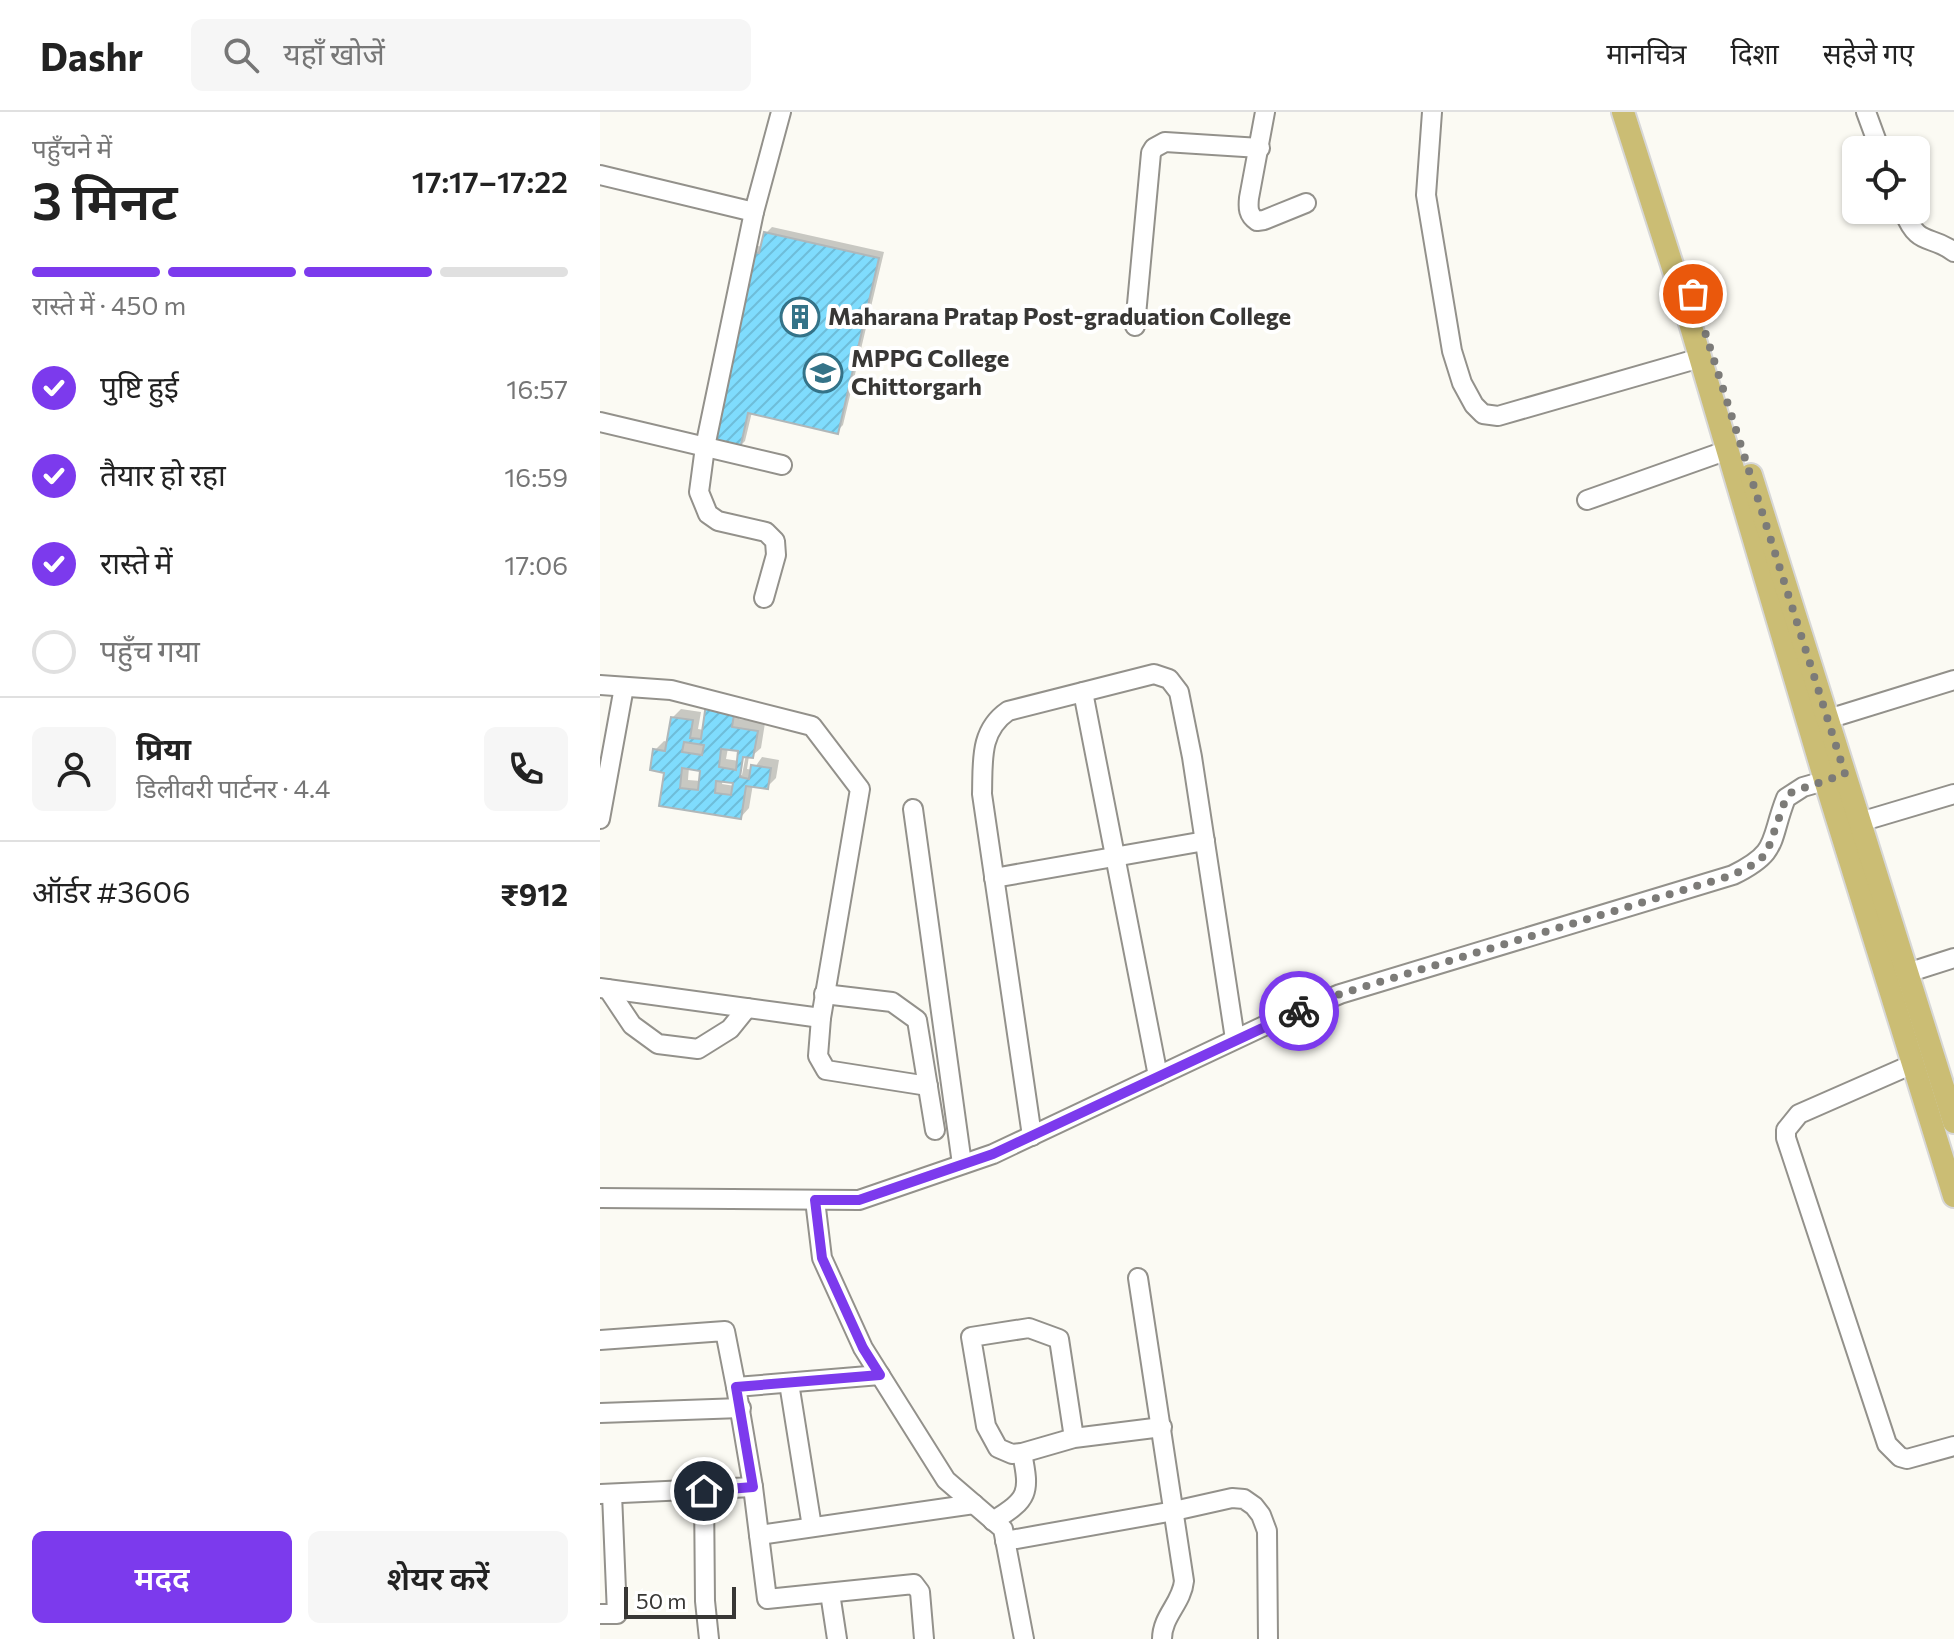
<!DOCTYPE html>
<html lang="hi">
<meta charset="utf-8">
<style>
:root{--surface:#fff;--page:#f6f6f6;--text:#222;--muted:#767676;--line:#e0e0e0;--accent:#7c3aed}
body{margin:0;font-family:Commissioner,"Noto Sans Devanagari",sans-serif;background:var(--page);color:var(--text);height:100vh;display:flex;flex-direction:column;font-size:30px;white-space:nowrap}
*{box-sizing:border-box;margin:0}
p{font-size:26px;color:var(--muted)}
.icon{flex:none;width:44px;height:44px;fill:none;stroke:currentColor;stroke-width:2;stroke-linecap:round;stroke-linejoin:round}
.map{position:relative;flex:1;overflow:hidden}
.panel{display:flex;flex-direction:column;background:var(--surface);width:600px}
.panel>*{flex:none}
.buttons{position:absolute;left:1242px;top:24px;display:grid;gap:16px}
.buttons a{display:grid;place-items:center;width:88px;height:88px;border-radius:12px;background:var(--surface);box-shadow:0 2px 6px #0004;font-size:40px}
.scale{position:absolute;left:24px;bottom:20px;width:112px;box-sizing:border-box;padding-left:8px;border:4px solid #383735;border-top:0;font-size:22px;line-height:28px;white-space:nowrap;color:#383735;-webkit-text-stroke:6px #fff;paint-order:stroke}
.pin{position:absolute;display:grid;place-items:center;width:68px;height:68px;color:#fff;margin:-34px;border:4px solid #fff;border-radius:50%;box-shadow:0 2px 8px #0007}
.courier{position:absolute;display:grid;place-items:center;width:80px;height:80px;margin:-40px;border:6px solid #7c3aed;border-radius:50%;background:#fff;color:#222;box-shadow:0 2px 10px #0007}
.headline em{font-style:normal;font-weight:600}
.headline div{display:flex;flex-direction:column-reverse}
.headline{display:flex;align-items:center;justify-content:space-between;height:136px;padding:0 32px}
h1{font-size:52px;font-weight:600;line-height:60px}
.bar{display:grid;grid-template-columns:repeat(4,1fr);gap:12px 8px;align-content:center;height:96px;padding:0 32px}
.bar i{height:10px;border-radius:6px;background:var(--line)}
.bar .selected{background:var(--accent)}
.bar p{grid-column:span 4}
.line{display:flex;align-items:center;gap:20px;padding:0 32px;border-top:2px solid var(--line)}
.line div{flex:1}
.round{display:grid;place-items:center;flex:none;width:84px;height:84px;border-radius:12px;background:var(--page)}
ol{padding:0 32px;list-style:none}
li{display:flex;align-items:center;gap:24px;height:88px}
li p{margin-inline-start:auto}
li .icon{padding:8px;border-radius:50%;background:var(--accent);color:#fff;stroke-width:4}
li:last-child{color:var(--muted)}
li i{width:44px;height:44px;border:4px solid var(--line);border-radius:50%}
.button{display:flex;gap:16px;margin-top:auto;padding:16px 32px}
.button a{flex:1;height:92px;border-radius:12px;background:var(--accent);color:#fff;font-size:32px;font-weight:600;line-height:92px;text-align:center}
.button a+a{background:var(--page);color:var(--text)}
header{display:flex;align-items:center;gap:48px;box-sizing:border-box;height:112px;padding:0 40px;background:var(--surface);border-bottom:2px solid var(--line)}
header strong{font-size:38px}
nav{display:flex;gap:44px;margin-inline-start:auto;font-size:28px}
.search{width:560px;height:72px;background:var(--page);display:flex;align-items:center;gap:20px;box-sizing:border-box;padding:0 28px;border-radius:12px;color:var(--muted);font-size:30px}
main{display:flex;flex:1;min-height:0}
.map>svg:first-child{display:block}
.shadow{fill:#0003;fill-rule:evenodd}
.building{fill:url(#building-hatch);stroke:#b0b7b9;stroke-width:2;fill-rule:evenodd}
.lines{fill:none;stroke-linecap:round;stroke-linejoin:round}
.minor-casing{stroke:#93918b;stroke-width:22}
.major-casing{stroke:#d7d7d7;stroke-width:26}
.minor{stroke:#fff;stroke-width:18}
.major{stroke:#cbbd74;stroke-width:22}
.done{stroke:#7c7b78;stroke-width:8;stroke-dasharray:0 14.4}
.route{stroke:#7c3aed;stroke-width:10}
.labels{text-anchor:middle;stroke-width:8;stroke-linejoin:round;paint-order:stroke}
.poi-label{font-size:24px;font-weight:bold;fill:#383735;stroke:#fff;text-anchor:start}
</style>
<header>
<strong>Dashr</strong>
<div class="search"><svg class="icon" aria-label="search" viewBox="0 0 24 24"><circle cx="10" cy="10" r="6"/><path d="M15 15l6 6"/></svg>यहाँ खोजें</div>
<nav><a>मानचित्र</a><a>दिशा</a><a>सहेजे गए</a></nav>
</header>
<main>
<section class="panel">
<div class="headline"><div><h1>3 मिनट</h1><p>पहुँचने में</p></div><em>17:17–17:22</em></div>
<div class="bar"><i class="selected"></i><i class="selected"></i><i class="selected"></i><i></i><p>रास्ते में · 450 m</p></div>
<ol>
<li><svg class="icon" aria-label="check" viewBox="0 0 24 24"><path d="M5 12l5 5 9-10"/></svg>पुष्टि हुई<p>16:57</p></li>
<li><svg class="icon" aria-label="check" viewBox="0 0 24 24"><path d="M5 12l5 5 9-10"/></svg>तैयार हो रहा<p>16:59</p></li>
<li><svg class="icon" aria-label="check" viewBox="0 0 24 24"><path d="M5 12l5 5 9-10"/></svg>रास्ते में<p>17:06</p></li>
<li><i></i>पहुँच गया</li>
</ol>
<div class="line" style="height:144px"><a class="round"><svg class="icon" aria-label="person" viewBox="0 0 24 24"><circle cx="12" cy="8" r="4"/><path d="M4 21q1-7 8-7t8 7"/></svg></a><div><b>प्रिया</b><p>डिलीवरी पार्टनर · 4.4</p></div><a class="round"><svg class="icon" aria-label="phone" viewBox="0 0 24 24"><path d="M5 4h4l2 5-3 2q2 4 5 5l2-3 5 2v4C11 20 4 13 5 4z"/></svg></a></div>
<div class="line" style="height:104px"><div>ऑर्डर #3606</div><b>₹912</b></div>
<div class="button"><a>मदद</a><a>शेयर करें</a></div>
</section>
<div class="map">
<svg width="1354" height="1527" viewBox="0 0 1354 1527">
<defs>
<pattern id="building-hatch" width="6" height="6" patternUnits="userSpaceOnUse" patternTransform="scale(2)"><rect width="6" height="6" fill="#7fdcfd"/><path d="M-1 1l2-2M0 6l6-6M5 7l2-2" fill="none" stroke="#6ebdd9"/></pattern>
</defs>
<rect width="100%" height="100%" fill="#fbfaf3"/>
<g class="shadow">
<polygon points="172,115 284,140 243,313 237,319 152,300 145,329 139,335 131,265 152,140 158,134 163,135 166,121"/>
<path d="M 142,588 L 139,607 L 165,611 L 161,636 L 152,644 L 149,644 L 147,657 L 153,658 L 162,645 L 179,648 L 176,666 L 167,675 L 153,672 L 149,696 L 141,705 L 61,692 L 66,659 L 55,638 L 64,629 L 69,630 L 72,606 L 81,597 L 101,600 L 98,617 L 104,618 ZM 128,636 L 140,638 L 139,649 L 126,647 ZM 142,641 L 146,642 L 142,663 L 138,663 ZM 89,655 L 103,657 L 101,669 L 88,668 ZM 123,668 L 135,669 L 135,674 L 122,672 Z"/>
</g>
<g class="building">
<polygon points="164,120 279,146 238,322 148,301 140,337 114,331 129,266 121,264 150,139 159,141"/>
<path d="M 106,592 L 135,596 L 132,615 L 158,619 L 153,646 L 143,645 L 140,665 L 149,667 L 151,653 L 171,656 L 168,677 L 146,674 L 141,707 L 59,694 L 64,661 L 50,658 L 53,637 L 65,639 L 71,605 L 93,608 L 90,626 L 101,627 ZM 84,630 L 104,633 L 102,643 L 82,640 ZM 121,637 L 138,639 L 136,658 L 119,655 ZM 82,656 L 100,659 L 98,678 L 80,676 ZM 116,669 L 133,671 L 131,683 L 115,681 Z"/>
</g>
<g class="lines">
<g class="minor-casing">
<g id="minor">
<path d="M 665,0 L 649,86 C 648,96 648,103 657,109 L 664,108 L 706,91"/>
<polyline points="832,0 826,83 852,239 862,271 874,293 883,302 898,304 1100,246"/>
<polyline points="1266,0 1280,38"/>
<polyline points="0,63 154,100 181,0"/>
<path d="M 1303,98 C 1319,137 1329,121 1354,140"/>
<polyline points="154,100 105,335 99,380 108,402 118,409 166,420 175,429 176,443 164,486"/>
<polyline points="535,214 551,41 554,36 565,30 660,36"/>
<polyline points="0,310 182,353"/>
<polyline points="987,388 1128,338"/>
<polyline points="0,573 71,578 212,614 260,677 221,906 0,876"/>
<polyline points="483,580 558,964"/>
<polyline points="1228,607 1354,568"/>
<polyline points="313,697 362,1052"/>
<polyline points="0,707 24,575"/>
<polyline points="1260,710 1354,682"/>
<polyline points="394,766 605,729"/>
<polyline points="1307,861 1354,846"/>
<polyline points="8,877 32,913 58,932 98,937 130,917 147,896"/>
<polyline points="224,882 292,890 317,908 335,1018"/>
<polyline points="221,906 218,944 226,958 328,974"/>
<polyline points="1313,952 1199,1002 1186,1018 1186,1026 1287,1332 1300,1345 1307,1347 1354,1334"/>
<path d="M 432,1024 L 382,682 C 383,650 379,619 408,599 L 554,562 L 569,567 L 579,580 L 592,645 L 635,927"/>
<path d="M 0,1086 L 259,1088 L 393,1042 L 664,914 L 740,882 L 1133,763 C 1180,740 1169,729 1186,686 L 1203,675 L 1238,665"/>
<polyline points="215,1088 222,1146 263,1236 346,1368 403,1417 424,1527"/>
<path d="M 538,1166 L 584,1469 C 582,1491 562,1504 562,1527"/>
<polyline points="0,1228 125,1219 136,1275"/>
<polyline points="189,1271 212,1415"/>
<polyline points="0,1301 141,1296"/>
<polyline points="474,1326 422,1341 412,1342 398,1336 386,1314 371,1225 429,1216 459,1227 474,1326 562,1315"/>
<polyline points="153,1375 167,1487 314,1472 320,1480 324,1527"/>
<polyline points="104,1379 105,1489 109,1527"/>
<polyline points="0,1382 153,1375 136,1275 280,1263"/>
<path d="M 393,1409 C 429,1387 430,1381 422,1341"/>
<polyline points="159,1423 374,1392"/>
<polyline points="405,1429 574,1399 632,1386 644,1387 654,1394 661,1403 667,1419 668,1527"/>
<polyline points="230,1481 237,1527"/>
<polyline points="0,1502 17,1502 12,1382"/>
</g>
</g>
<g class="major-casing">
<g id="major">
<polyline points="1023,0 1082,184 1225,668 1354,1084"/>
<polyline points="1151,363 1354,1010"/>
</g>
</g>
<use href="#minor" class="minor"/>
<use href="#major" class="major"/>
</g>
<g class="lines">
<polyline class="done" points="699,899 740,882 1133,763 1158,750 1167,740 1186,686 1192,680 1245,662 1093,182"/>
<polyline class="route" points="104,1379 153,1375 136,1275 280,1263 263,1236 222,1146 215,1088 259,1088 393,1042 699,899"/>
</g>
<defs>
<g id="building-ring" transform="scale(2)"><circle r="9.5" fill="#fff" stroke="#347388" stroke-width="1.5"/><path d="M-4-6H4V6H1V3H-1V6H-4ZM-2.5-4.3h1.7v1.8h-1.7ZM.8-4.3h1.7v1.8H.8ZM-2.5-1h1.7V.8h-1.7ZM.8-1h1.7V.8H.8Z" fill="#347388"/></g>
<g id="university-ring" transform="scale(2)"><circle r="9.5" fill="#fff" stroke="#347388" stroke-width="1.5"/><path d="M0-5L7-2L0 1L-7-2ZM-4 1L0 2.5L4 1V4Q0 6-4 4Z" fill="#347388"/></g>
</defs>
<g fill-rule="evenodd">
<use href="#building-ring" x="200" y="205"/>
<use href="#university-ring" x="223" y="261"/>
</g>
<g class="labels">
<g class="poi-label">
<text x="228" y="213">Maharana Pratap Post-graduation College</text>
<text x="251" y="255">MPPG College<tspan x="251" dy="28">Chittorgarh</tspan></text>
</g>
</g>
</svg>
<div class="buttons">
<a><svg class="icon" aria-label="locate" viewBox="0 0 24 24"><circle cx="12" cy="12" r="6"/><path d="M12 2v4M12 18v4M2 12h4M18 12h4"/></svg></a>
</div>
<div class="scale">50 m</div>
<div class="pin" style="left:1093px;top:182px;background:#ea580c"><svg class="icon" aria-label="bag" viewBox="0 0 24 24"><path d="M5 8h14l-1 12H6zM9 8a3 3 0 0 1 6 0"/></svg></div>
<div class="pin" style="left:104px;top:1379px;background:#1f2937"><svg class="icon" aria-label="home" viewBox="0 0 24 24"><path d="M3 11l9-7 9 7M6 9v11h12V9"/></svg></div>
<div class="courier" style="left:699px;top:899px"><svg class="icon" aria-label="bike" viewBox="0 0 24 24"><circle cx="6" cy="16" r="4"/><circle cx="18" cy="16" r="4"/><path d="M6 16l4-8h5l3 8M10 8l3 8H6M13 5h3"/></svg></div>
</div>
</main>
